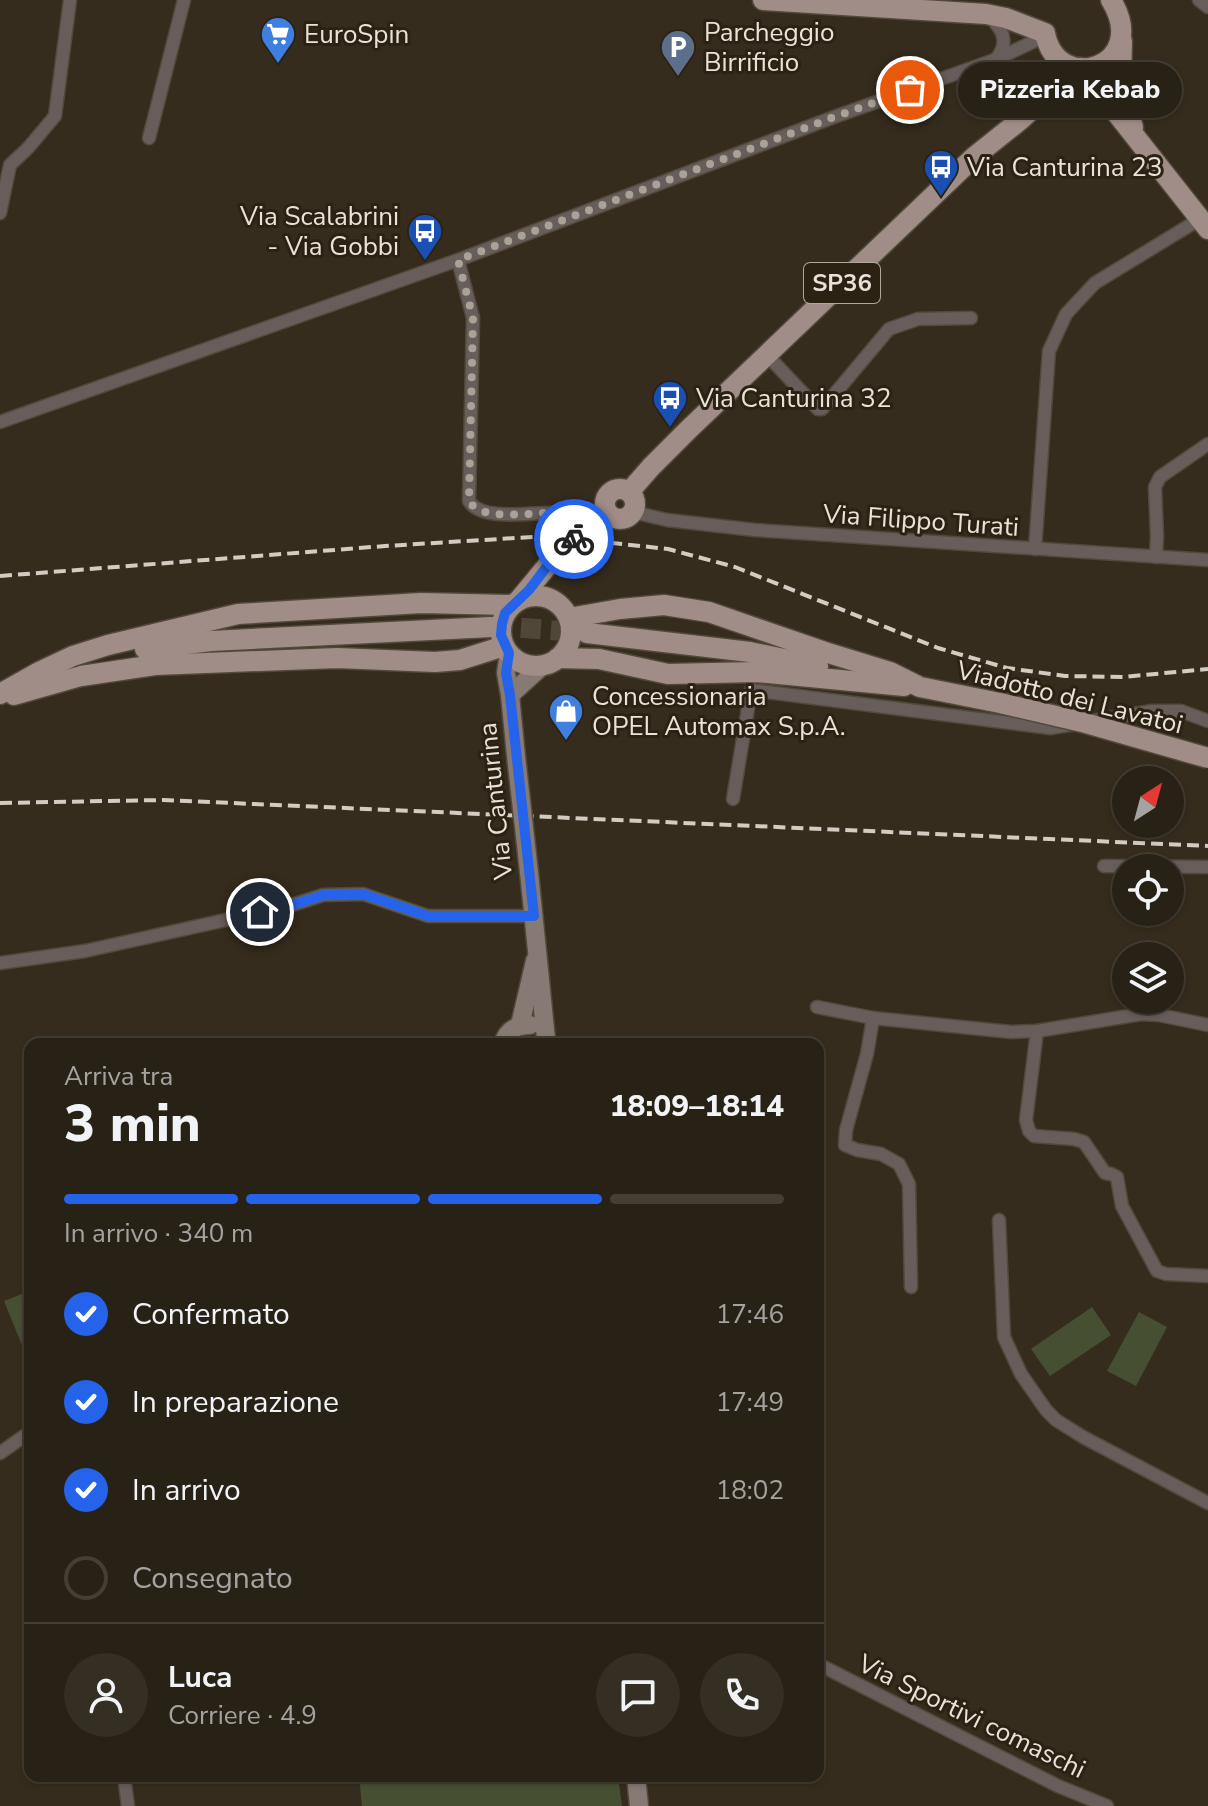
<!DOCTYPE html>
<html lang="it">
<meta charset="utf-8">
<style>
:root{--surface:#282116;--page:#342e23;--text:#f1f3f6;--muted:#a5a3a1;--line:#443e35;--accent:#2563eb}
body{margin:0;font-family:"Nunito Sans",sans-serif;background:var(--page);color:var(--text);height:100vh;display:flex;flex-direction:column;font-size:30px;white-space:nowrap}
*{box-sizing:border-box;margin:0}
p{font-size:26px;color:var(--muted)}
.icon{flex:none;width:44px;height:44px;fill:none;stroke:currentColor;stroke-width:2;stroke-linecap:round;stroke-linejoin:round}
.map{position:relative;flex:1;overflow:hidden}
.panel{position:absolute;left:24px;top:1038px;width:800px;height:744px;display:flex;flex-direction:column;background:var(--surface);border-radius:16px;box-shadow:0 2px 6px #0004,0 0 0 2px var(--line)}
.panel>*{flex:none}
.needle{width:52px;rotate:36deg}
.controls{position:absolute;left:1112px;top:766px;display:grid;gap:16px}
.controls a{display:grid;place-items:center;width:72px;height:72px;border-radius:50%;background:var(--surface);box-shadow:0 2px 6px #0004,0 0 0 2px var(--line);font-size:40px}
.pin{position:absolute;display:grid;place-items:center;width:68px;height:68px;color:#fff;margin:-34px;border:4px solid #fff;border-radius:50%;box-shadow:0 2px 8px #0007}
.courier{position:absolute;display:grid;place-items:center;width:80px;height:80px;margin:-40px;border:6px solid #2563eb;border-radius:50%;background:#fff;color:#222;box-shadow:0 2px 10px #0007}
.bubble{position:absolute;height:56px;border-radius:28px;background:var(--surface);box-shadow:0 2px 6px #0004,0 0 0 2px var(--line);font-size:26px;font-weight:800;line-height:56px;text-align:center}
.overview em{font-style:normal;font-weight:800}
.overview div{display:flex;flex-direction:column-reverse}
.overview{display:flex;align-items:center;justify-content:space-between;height:136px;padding:0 40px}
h1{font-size:52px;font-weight:800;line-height:60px}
.bar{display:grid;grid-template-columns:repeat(4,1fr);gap:12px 8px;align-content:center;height:96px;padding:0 40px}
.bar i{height:10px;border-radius:6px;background:var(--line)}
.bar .on{background:var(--accent)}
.bar p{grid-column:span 4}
.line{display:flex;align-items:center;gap:20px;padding:0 40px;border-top:2px solid var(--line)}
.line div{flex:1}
.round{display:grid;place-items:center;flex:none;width:84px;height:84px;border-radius:42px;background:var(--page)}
ol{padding:0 40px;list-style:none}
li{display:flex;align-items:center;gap:24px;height:88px}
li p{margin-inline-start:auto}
li .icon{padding:8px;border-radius:50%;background:var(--accent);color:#fff;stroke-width:4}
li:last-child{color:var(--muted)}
li i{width:44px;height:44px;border:4px solid var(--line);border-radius:50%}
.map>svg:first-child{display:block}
.green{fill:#474f33}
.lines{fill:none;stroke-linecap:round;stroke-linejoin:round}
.primary-tunnel{stroke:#504739;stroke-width:20;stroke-dasharray:20 10;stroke-linecap:butt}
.minor-casing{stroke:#52493b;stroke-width:15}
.secondary-casing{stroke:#52493b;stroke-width:21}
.primary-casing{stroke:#52493b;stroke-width:23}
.minor{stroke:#675e5b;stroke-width:12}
.secondary{stroke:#877974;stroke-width:18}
.primary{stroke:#a08d87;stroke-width:20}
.rail{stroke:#d3ccc2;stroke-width:4;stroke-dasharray:12 6;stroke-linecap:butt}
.secondary-bridge-casing{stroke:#52493b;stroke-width:21;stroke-linecap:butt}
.primary-bridge-casing{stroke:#52493b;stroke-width:23;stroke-linecap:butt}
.secondary-bridge{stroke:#877974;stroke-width:18}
.primary-bridge{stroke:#a08d87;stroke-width:20}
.done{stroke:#a9a297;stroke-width:8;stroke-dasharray:0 14.4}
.route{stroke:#2563eb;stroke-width:10}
.labels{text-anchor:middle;stroke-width:6;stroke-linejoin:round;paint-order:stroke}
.shield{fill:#2b2214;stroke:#afa89d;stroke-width:2}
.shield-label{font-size:24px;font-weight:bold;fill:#e8e2d8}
.poi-label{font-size:26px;fill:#e8e2d8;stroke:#2b2214;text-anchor:start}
.street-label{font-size:26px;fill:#e8e2d8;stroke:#2b2214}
</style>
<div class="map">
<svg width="1208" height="1806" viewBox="0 0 1208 1806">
<rect width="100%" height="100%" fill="#352c1d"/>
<g class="green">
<polygon points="30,1291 30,1365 4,1301"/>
<polygon points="1092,1307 1111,1335 1050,1376 1031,1349"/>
<polygon points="1139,1312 1167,1327 1136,1386 1107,1371"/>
<polygon points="359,1776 618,1776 622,1806 362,1806"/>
</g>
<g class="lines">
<polyline class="primary-tunnel" points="491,627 512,627 587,633"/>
<g class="minor-casing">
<g id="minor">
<polyline points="1199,0 1208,7"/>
<path d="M 989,16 C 1002,29 1010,41 997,58"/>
<polyline points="149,138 184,0"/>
<polyline points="0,213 10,165 28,148 55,116 70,0"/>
<path d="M 458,260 L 473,318 L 469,501 C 482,523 537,511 560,513 C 570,514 580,518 590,522"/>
<polyline points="767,355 818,409 822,409 889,329 918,319 971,318"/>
<polyline points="0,422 458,260 834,117 997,59 1045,36"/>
<polyline points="633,512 667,520 755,530 1208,560"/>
<polyline points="1035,549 1049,351 1066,314 1095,283 1200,219"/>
<polyline points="1156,557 1157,536 1155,487 1160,477 1208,444"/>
<polyline points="1093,721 1152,711 1181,711 1208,721"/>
<polyline points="733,799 751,690 1050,728 1075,724"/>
<polyline points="1104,866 1208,867"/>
<polyline points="0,963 85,951 289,906 323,895 363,894 428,916 534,916"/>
<polyline points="817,1007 873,1018 1011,1032 1037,1031 1141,1014 1159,1015 1208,1025"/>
<polyline points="873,1018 867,1054 846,1130 845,1145 857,1150 881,1154 899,1164 909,1184 911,1287"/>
<polyline points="1037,1031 1026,1120 1029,1131 1034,1136 1074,1139 1084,1142 1105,1173 1111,1174 1117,1177 1122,1206 1157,1271 1166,1274 1208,1276"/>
<polyline points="999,1220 1004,1337 1021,1374 1046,1410 1056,1420 1083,1437 1208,1503"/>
<polyline points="0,1453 30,1432"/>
<polyline points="818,1664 1058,1786 1107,1806"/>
<polyline points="124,1776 128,1806"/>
</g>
</g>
<g class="secondary-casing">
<g id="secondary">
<polyline points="509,653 506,673 510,695 516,756"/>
<polyline points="510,695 543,665"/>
<polyline points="529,872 546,1039"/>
<polyline points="520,1025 535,961"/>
<path d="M 503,1044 C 507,1030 516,1025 530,1025"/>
<polyline points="636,1776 639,1806"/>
</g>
</g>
<g class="primary-casing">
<g id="primary">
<path d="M 763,0 L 986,14 L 1006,18 L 1045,33 C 1057,97 1152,67 1111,0"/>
<polyline points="1122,41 1121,83 1124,99 1133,127"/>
<polyline points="1081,68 1208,229"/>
<circle cx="620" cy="504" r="15"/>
<polyline points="630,491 651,467 688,430 974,157 1019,121 1078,68"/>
<circle cx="536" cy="631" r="35"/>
<polyline points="519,600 548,565"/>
<polyline points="569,618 620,609 664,605 709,612 825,652 890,672 920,687"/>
<polyline points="587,633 750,652 818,666"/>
<polyline points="145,649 211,641 491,627"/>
<polyline points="558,658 599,659 668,674 756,672 904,686"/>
<polyline points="0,694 39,672 73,656 108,645 238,614 421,603 512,605"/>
<polyline points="14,695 81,676 155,665 337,658 435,662 460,660 504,646"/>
</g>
</g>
<use href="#minor" class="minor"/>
<use href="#secondary" class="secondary"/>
<use href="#primary" class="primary"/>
<g class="rail">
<polyline points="0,576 385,546 548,536 668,549 735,567 938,648 1007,668 1065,676 1123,677 1208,669"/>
<polyline points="0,803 163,800 1208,846"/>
</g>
<g class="secondary-bridge-casing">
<polyline id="secondary-bridge" points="516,756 529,872"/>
</g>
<g class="primary-bridge-casing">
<g id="primary-bridge">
<polyline points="548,565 584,528"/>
<polyline points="920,687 1000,703 1082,722 1208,758"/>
</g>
</g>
<use href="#secondary-bridge" class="secondary-bridge"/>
<use href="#primary-bridge" class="primary-bridge"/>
</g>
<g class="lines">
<path class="done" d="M 574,539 L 590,522 C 580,518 570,514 560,513 C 536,511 482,523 469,501 L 473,318 L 458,260 L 834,117 L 910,90"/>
<polyline class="route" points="260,912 289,906 323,895 363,894 428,916 534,916 510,695 506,673 509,653 501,635 502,624 505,613 529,590 548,565 574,539"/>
</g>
<defs>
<g id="supermarket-pin" transform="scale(1.8)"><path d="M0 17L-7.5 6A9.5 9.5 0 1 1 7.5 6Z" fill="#3f7fe0" stroke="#2b2214"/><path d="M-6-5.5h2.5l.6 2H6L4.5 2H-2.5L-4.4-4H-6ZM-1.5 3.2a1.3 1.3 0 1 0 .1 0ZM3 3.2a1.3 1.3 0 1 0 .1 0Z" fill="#fff"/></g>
<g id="parking-pin" transform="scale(1.8)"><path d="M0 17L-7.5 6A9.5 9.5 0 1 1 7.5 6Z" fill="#5c6f8a" stroke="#2b2214"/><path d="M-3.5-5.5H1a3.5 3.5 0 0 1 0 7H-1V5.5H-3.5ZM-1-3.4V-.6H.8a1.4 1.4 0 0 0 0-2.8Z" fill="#fff"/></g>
<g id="bus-pin" transform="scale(1.8)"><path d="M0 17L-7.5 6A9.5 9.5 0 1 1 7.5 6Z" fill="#1a4fb4" stroke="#2b2214"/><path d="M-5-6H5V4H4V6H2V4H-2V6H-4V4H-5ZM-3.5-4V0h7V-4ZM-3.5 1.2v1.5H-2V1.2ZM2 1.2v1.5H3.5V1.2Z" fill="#fff"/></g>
<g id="shop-pin" transform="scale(1.8)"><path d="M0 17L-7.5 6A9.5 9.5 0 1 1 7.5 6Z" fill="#3f7fe0" stroke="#2b2214"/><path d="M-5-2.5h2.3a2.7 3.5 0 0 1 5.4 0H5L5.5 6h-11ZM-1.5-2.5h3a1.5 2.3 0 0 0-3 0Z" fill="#fff"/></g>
</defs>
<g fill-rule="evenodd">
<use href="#supermarket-pin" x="278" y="34"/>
<use href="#parking-pin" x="678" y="47"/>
<use href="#bus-pin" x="941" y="167"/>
<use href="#bus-pin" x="425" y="231"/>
<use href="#bus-pin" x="670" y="398"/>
<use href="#shop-pin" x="566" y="711"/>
</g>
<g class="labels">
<rect class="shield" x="804" y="263" width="76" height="40" rx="6"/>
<g class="shield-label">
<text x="842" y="291">SP36</text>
</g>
<g class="poi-label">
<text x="704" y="41">Parcheggio<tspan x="704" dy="30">Birrificio</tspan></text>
<text x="304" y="43">EuroSpin</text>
<text x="967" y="176">Via Canturina 23</text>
<text x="399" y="225" text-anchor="end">Via Scalabrini<tspan x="399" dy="30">- Via Gobbi</tspan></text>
<text x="696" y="407">Via Canturina 32</text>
<text x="592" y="705">Concessionaria<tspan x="592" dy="30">OPEL Automax S.p.A.</tspan></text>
</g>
<g class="street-label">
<text transform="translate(921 520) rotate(4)" y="9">Via Filippo Turati</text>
<text transform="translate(1070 697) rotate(14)" y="9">Viadotto dei Lavatoi</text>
<text transform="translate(495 801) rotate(-96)" y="9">Via Canturina</text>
<text transform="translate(972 1716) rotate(26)" y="9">Via Sportivi comaschi</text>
</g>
</g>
</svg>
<div class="controls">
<a><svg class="needle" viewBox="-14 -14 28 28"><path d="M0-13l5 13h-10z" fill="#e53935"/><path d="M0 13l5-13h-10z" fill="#a5a3a1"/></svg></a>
<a><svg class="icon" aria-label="locate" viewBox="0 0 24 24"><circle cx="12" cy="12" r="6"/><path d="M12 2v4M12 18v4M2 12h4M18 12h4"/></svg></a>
<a><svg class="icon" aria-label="layers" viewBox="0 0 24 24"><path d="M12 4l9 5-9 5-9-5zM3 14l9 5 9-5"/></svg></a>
</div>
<div class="pin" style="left:910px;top:90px;background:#ea580c"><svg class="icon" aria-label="bag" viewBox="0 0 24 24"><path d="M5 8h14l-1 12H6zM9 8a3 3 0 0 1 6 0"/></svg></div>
<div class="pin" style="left:260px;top:912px;background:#1f2937"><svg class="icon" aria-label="home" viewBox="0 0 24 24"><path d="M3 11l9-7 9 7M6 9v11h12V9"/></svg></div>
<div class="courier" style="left:574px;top:539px"><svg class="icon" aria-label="bike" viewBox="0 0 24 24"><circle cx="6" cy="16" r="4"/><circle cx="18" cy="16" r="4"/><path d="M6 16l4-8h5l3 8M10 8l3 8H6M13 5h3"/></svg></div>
<div class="bubble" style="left:958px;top:62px;width:224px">Pizzeria Kebab</div>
<section class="panel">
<div class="overview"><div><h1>3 min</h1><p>Arriva tra</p></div><em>18:09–18:14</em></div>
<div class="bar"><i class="on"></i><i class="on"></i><i class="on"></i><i></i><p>In arrivo · 340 m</p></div>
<ol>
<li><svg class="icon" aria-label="check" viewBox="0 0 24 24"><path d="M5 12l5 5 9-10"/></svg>Confermato<p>17:46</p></li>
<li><svg class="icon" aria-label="check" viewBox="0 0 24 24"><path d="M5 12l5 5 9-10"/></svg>In preparazione<p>17:49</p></li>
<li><svg class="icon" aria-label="check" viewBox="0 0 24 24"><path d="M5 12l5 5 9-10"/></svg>In arrivo<p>18:02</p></li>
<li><i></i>Consegnato</li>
</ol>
<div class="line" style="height:144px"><a class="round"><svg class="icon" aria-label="person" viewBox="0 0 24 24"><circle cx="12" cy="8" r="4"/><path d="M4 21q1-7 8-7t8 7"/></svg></a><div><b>Luca</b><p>Corriere · 4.9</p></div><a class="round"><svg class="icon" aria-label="chat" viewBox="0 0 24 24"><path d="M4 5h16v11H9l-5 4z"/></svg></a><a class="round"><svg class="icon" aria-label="phone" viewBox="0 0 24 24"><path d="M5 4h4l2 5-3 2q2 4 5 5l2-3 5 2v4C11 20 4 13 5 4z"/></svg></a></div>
</section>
</div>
